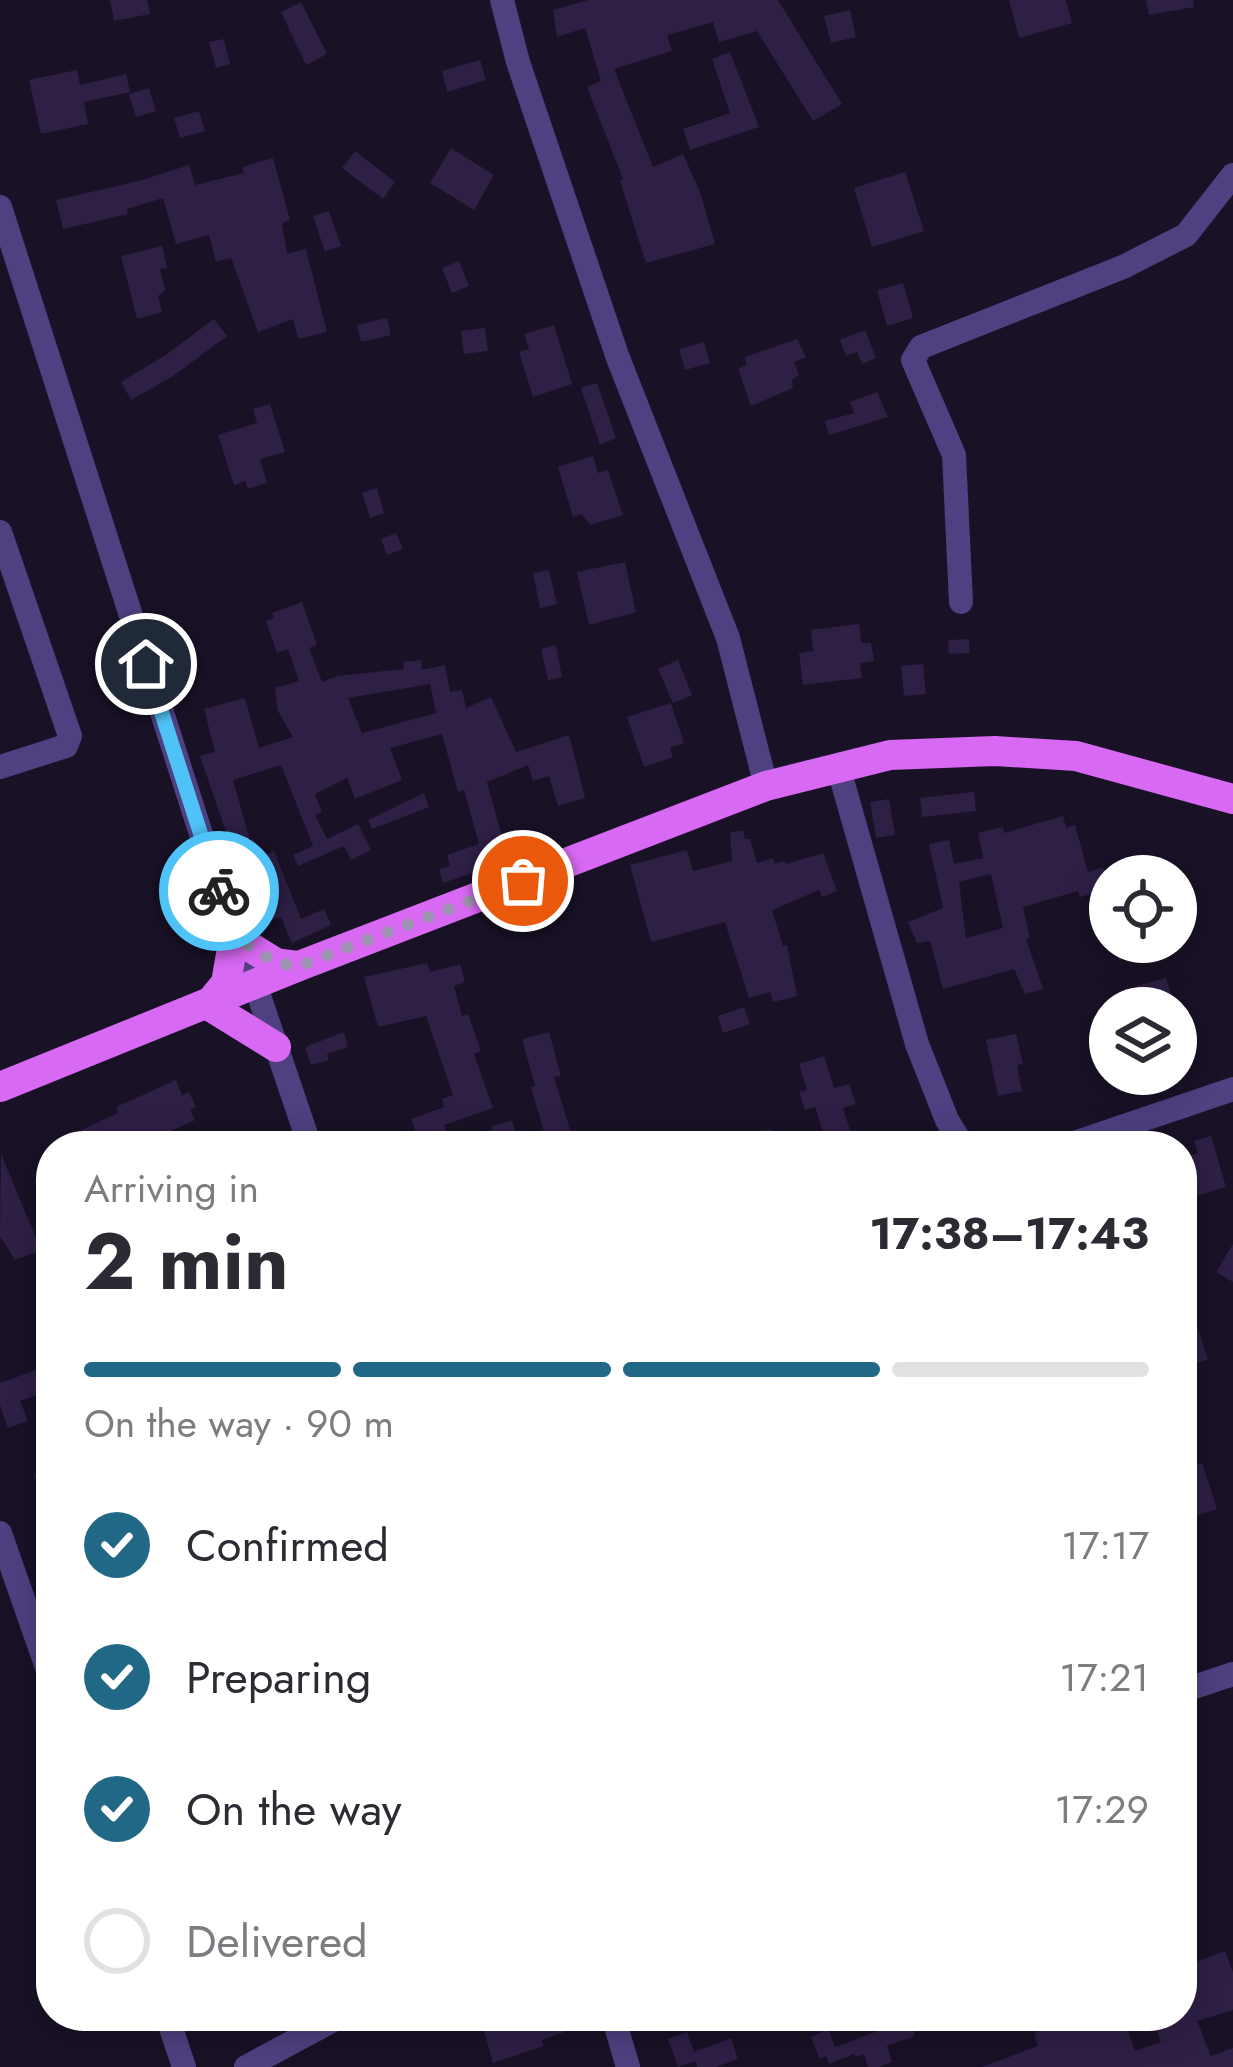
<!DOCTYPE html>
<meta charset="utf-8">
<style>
:root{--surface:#fff;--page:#f7f7f7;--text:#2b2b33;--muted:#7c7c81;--line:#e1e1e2;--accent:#216786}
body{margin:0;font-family:Jost,sans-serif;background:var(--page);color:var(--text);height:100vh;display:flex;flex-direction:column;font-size:45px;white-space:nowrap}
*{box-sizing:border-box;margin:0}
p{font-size:39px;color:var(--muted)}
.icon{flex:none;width:66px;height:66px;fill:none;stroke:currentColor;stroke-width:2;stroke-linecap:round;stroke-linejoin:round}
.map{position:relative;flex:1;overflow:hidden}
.sheet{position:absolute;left:36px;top:1131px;width:1161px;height:900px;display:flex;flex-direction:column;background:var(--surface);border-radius:48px;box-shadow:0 6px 30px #0003}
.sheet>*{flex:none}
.fabs{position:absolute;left:1089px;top:855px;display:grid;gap:24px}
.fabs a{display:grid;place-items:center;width:108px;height:108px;border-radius:50%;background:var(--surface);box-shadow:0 6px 30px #0003;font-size:60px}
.pin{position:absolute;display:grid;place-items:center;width:102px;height:102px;color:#fff;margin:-51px;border:6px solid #fff;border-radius:50%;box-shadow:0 3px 12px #0007}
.courier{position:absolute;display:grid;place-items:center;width:120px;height:120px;margin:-60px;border:9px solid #4fc3f7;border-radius:50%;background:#fff;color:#222;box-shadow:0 3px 15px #0007}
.headline em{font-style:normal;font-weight:700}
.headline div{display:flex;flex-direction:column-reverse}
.headline{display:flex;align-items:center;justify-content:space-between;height:204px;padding:0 48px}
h1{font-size:78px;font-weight:700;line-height:90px}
.bar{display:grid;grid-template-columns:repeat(4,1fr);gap:18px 12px;align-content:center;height:144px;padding:0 48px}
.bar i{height:15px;border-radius:9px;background:var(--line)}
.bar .on{background:var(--accent)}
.bar p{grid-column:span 4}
ol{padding:0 48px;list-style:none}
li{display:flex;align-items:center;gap:36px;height:132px}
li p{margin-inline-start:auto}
li .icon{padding:12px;border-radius:50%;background:var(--accent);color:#fff;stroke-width:4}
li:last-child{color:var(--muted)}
li i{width:66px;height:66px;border:6px solid var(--line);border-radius:50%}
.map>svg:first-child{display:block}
.building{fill:#2e1f45;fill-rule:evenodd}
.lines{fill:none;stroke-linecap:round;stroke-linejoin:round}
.minor{stroke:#4e4081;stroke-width:24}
.major{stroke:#d869f3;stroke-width:30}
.done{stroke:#9d93b1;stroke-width:12;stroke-dasharray:0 21.6}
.route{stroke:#4fc3f7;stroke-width:15}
</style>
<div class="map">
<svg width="1233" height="2067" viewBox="0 0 1233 2067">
<rect width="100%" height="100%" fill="#191126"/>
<g class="building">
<polygon points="110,0 147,0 150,14 114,21"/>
<polygon points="588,0 778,0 842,104 813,121 757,31 719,42 713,22 667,35 672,51 614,69 653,167 683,154 700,192 715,244 646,263 620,181 623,179 587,87 601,81 585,28 557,37 553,10"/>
<polygon points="1009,0 1066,0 1072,23 1019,38"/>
<polygon points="1146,0 1193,0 1194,7 1149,15"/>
<polygon points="301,2 327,54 306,65 281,12"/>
<polygon points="850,10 856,37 831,43 824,16"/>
<polygon points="224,39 230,64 216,68 209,42"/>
<polygon points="730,52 759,127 690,150 683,129 730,113 712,59"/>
<polygon points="480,60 486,80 447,92 442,71"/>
<polygon points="77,70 80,85 126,74 130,92 84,102 88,124 41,134 29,80"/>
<polygon points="149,88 156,111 136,117 129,94"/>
<polygon points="199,111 205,131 180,138 174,118"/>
<polygon points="451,148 494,175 474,210 430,183"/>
<polygon points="355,151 395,182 383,199 342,168"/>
<polygon points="273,158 290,220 282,223 287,254 306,249 327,332 298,339 293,319 258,332 231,258 216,262 209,235 176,244 163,198 127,209 128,214 63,229 56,200 139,181 189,165 195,185 244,173 242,167"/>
<polygon points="905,172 924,231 872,247 854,188"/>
<polygon points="329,211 341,246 325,252 313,216"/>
<polygon points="162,246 167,268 160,269 165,290 158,296 162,312 137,319 121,256"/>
<polygon points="459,261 469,286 452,293 442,268"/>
<polygon points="903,283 913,318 887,326 877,290"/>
<polygon points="387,318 391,335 361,342 357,325"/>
<polygon points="214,319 227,336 173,376 131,400 121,382 167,354"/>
<polygon points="554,325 572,384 533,397 519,352 529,349 524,334"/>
<polygon points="485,328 488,351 464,354 461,331"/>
<polygon points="865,330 876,358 862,364 857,352 846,356 840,340"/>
<polygon points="797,339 806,357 794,362 799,375 792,380 793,388 751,406 738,369 746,365 745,357"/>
<polygon points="704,342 710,363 685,370 679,349"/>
<polygon points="597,383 616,438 600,445 581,388"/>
<polygon points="877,392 888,417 829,435 825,421 854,413 850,402"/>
<polygon points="270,404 285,452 260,459 267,483 248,489 245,481 234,485 218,435 257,423 253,409"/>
<polygon points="593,456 598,473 608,470 623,515 590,525 582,514 573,517 558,467"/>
<polygon points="377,488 384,513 370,518 362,493"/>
<polygon points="396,533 403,549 387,555 381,539"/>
<polygon points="625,562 636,612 589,625 577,572"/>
<polygon points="549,570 557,604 540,608 533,573"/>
<path d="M 302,602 L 317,645 L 309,648 L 322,682 L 337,676 L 404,669 L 403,662 L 421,660 L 422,670 L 445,665 L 450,692 L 462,690 L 466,708 L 491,697 L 516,752 L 569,735 L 585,798 L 558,806 L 549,776 L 533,781 L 528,765 L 487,782 L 507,856 L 480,863 L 482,870 L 443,883 L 439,869 L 450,866 L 447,855 L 479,844 L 464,790 L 458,792 L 442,734 L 390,748 L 402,780 L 355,799 L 347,778 L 315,794 L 322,812 L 315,815 L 327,839 L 358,824 L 371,850 L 351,860 L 344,846 L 298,866 L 293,855 L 313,846 L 281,765 L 233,780 L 250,840 L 254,839 L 261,857 L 274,851 L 301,919 L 324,909 L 331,925 L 292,943 L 281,917 L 258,925 L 200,756 L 215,752 L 204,709 L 245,698 L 259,748 L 293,737 L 278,711 L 275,688 L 299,681 L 288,649 L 277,653 L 266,621 L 274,618 L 272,613 ZM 430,684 L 436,713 L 362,733 L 348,698 Z"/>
<polygon points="859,624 861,643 871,643 874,661 860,663 862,678 803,685 799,653 813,651 811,630"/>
<polygon points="969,639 970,653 949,654 948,640"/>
<polygon points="556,645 562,677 548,680 541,649"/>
<polygon points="678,660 692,695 673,703 658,669"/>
<polygon points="923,664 926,694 904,696 901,666"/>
<polygon points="671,703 684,743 670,748 673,757 644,767 627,717"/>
<polygon points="974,792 976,811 922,817 920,798"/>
<polygon points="424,793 429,807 372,829 368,820"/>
<polygon points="889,799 895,835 876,838 870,802"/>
<path d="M 1063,816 L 1066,828 L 1075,825 L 1088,872 L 1103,867 L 1109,889 L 1080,897 L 1078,891 L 1023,907 L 1030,938 L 1026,939 L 1043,989 L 1025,994 L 1014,969 L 943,989 L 930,941 L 917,943 L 908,922 L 943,908 L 929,844 L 949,840 L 954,864 L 983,858 L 978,833 L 1003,827 L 1004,833 ZM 991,874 L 1003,928 L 966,938 L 959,882 Z"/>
<polygon points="743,830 745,839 750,839 757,863 773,858 775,864 785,861 786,864 823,853 837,891 822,897 819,890 772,910 783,946 787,945 797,996 773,1002 770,992 749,998 725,922 651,942 630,865 687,850 693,871 732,861 730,833"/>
<polygon points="1112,942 1132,942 1136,953 1119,960"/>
<polygon points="427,963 430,972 460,964 465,982 454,986 462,1016 468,1014 481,1051 474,1054 493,1108 444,1125 451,1146 421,1146 411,1119 444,1107 442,1099 453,1095 426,1016 378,1027 364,977"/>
<polygon points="1166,978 1175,1008 1144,1008 1137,986"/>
<polygon points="744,1007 750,1024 723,1033 718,1016"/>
<polygon points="344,1032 348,1047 327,1054 329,1060 311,1065 305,1047"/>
<polygon points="549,1032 561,1076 554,1077 575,1146 548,1146 531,1087 535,1086 522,1039"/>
<polygon points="1016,1034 1023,1064 1017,1065 1022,1091 998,1096 986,1040"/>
<polygon points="824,1056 834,1088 849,1084 856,1104 843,1108 851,1133 826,1141 815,1107 805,1110 799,1092 807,1090 799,1064"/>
<polygon points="1132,1074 1154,1074 1157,1086 1138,1092"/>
<polygon points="176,1080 182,1095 189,1092 196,1107 190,1110 195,1120 138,1146 133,1146 129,1138 112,1146 89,1146 81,1130 118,1113 116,1107"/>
<polygon points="512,1121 519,1146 496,1146 491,1126"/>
<polygon points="772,1129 777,1146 725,1146 724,1141"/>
<polygon points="1211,1136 1226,1187 1182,1200 1182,1158 1198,1153 1194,1141"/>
<polygon points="1,1154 41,1250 15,1260 0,1236"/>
<polygon points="1233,1244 1233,1282 1216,1272"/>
<polygon points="1194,1318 1208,1359 1182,1368 1182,1322"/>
<polygon points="39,1369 42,1377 51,1374 51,1390 20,1401 28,1421 8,1428 0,1405 0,1383"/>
<polygon points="1202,1463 1217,1509 1182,1521 1182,1469"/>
<polygon points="51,1467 51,1514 50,1514 34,1474"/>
<polygon points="1225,1951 1233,1972 1233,2010 1197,2021 1211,2056 1233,2048 1233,2067 982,2067 1038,2046 1034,2033 1068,2021 1066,2016 1123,2016 1135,2051 1161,2042 1155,2026 1182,2016 1182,1967"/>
<polygon points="480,2016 565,2016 570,2030 542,2040 544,2046 493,2063"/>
<polygon points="910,2019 915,2036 887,2046 892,2062 879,2067 868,2067 864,2054 856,2057 854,2054 829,2064 826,2056 820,2059 811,2037 828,2029 835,2047"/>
<polygon points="687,2032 694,2052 731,2038 738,2059 716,2067 697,2067 695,2061 678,2067 668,2039"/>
</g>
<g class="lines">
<g class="minor">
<polyline points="502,0 518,62 618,358 728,638 766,786"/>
<polyline points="0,207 234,937 255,984 310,1146"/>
<polyline points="0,532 70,736 66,746 0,767"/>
<polyline points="961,602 954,455 913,360 921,347 1123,267 1186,235 1233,175"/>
<polyline points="838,766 917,1044 947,1120 963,1146"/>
<polyline points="1065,1146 1233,1089"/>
<polyline points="0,1533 51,1679"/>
<polyline points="1182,1691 1233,1674"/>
<polyline points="167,2016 184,2067"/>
<polyline points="613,2016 628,2067"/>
<polyline points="246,2067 341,2016"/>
</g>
<g class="major">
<polyline points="276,1047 208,1005 226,983 234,937 276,963 299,966"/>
<polyline points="0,1087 299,966 766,786 890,755 995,751 1076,756 1233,799"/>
</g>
</g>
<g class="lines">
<polyline class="done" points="219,891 234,937 277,963 299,966 523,881"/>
<polyline class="route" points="146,664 219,891"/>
</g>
</svg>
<div class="fabs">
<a><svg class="icon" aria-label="locate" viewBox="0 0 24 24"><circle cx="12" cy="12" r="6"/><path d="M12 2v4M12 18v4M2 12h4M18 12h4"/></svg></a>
<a><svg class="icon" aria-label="layers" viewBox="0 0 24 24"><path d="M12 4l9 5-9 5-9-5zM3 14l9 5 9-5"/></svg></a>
</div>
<div class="pin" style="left:523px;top:881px;background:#ea580c"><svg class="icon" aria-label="bag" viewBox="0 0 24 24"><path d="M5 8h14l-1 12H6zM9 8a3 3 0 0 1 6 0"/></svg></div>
<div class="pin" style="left:146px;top:664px;background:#1f2937"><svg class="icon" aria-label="home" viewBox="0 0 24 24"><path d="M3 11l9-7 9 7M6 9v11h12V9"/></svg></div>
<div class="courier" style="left:219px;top:891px"><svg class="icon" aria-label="bike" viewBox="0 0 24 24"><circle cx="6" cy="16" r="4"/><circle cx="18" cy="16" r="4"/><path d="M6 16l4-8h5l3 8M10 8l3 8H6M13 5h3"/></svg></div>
<section class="sheet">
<div class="headline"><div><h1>2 min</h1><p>Arriving in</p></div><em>17:38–17:43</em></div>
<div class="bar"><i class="on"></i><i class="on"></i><i class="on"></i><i></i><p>On the way · 90 m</p></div>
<ol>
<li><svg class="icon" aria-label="check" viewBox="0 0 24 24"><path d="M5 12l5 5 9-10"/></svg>Confirmed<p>17:17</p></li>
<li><svg class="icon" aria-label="check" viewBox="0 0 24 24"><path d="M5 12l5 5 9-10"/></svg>Preparing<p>17:21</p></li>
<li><svg class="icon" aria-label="check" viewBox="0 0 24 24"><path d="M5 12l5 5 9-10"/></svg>On the way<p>17:29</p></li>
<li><i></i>Delivered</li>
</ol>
</section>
</div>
